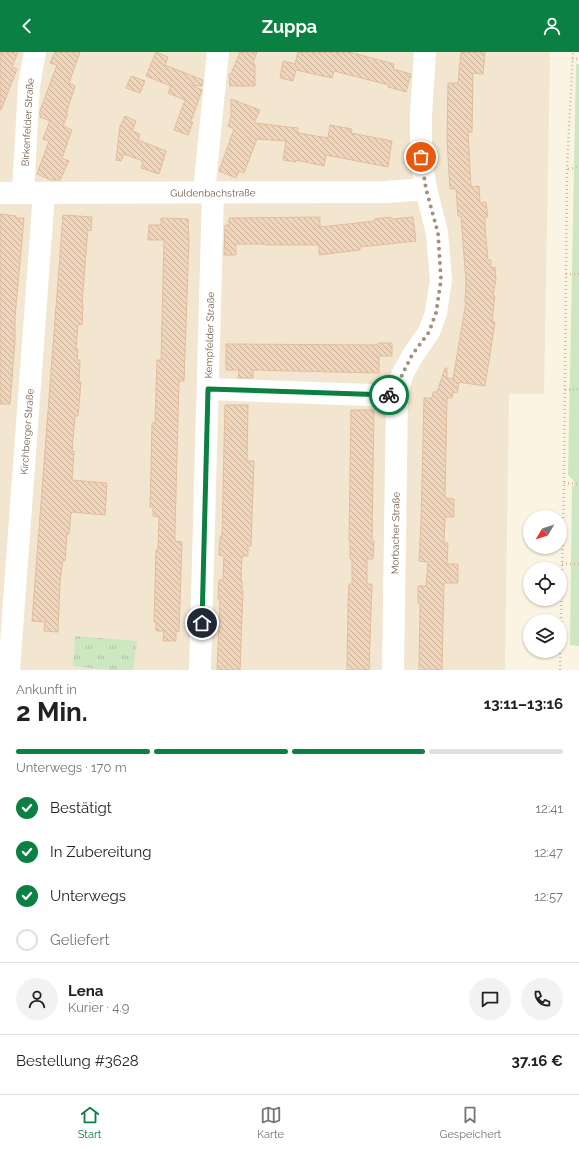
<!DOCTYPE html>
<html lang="de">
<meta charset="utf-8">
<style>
:root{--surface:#fff;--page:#f2f2f2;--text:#222;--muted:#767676;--line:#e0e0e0;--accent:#0b8043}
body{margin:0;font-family:Raleway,sans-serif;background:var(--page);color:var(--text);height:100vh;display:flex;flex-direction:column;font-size:15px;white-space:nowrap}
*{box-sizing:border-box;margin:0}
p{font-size:13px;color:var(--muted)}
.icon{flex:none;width:22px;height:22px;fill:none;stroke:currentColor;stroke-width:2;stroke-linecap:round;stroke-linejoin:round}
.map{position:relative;height:618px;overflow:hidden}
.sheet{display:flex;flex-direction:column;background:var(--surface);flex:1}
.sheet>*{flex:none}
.needle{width:26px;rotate:231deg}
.fabs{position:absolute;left:523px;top:458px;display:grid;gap:8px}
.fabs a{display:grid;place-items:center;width:44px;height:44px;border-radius:50%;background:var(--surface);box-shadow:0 1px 3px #0004;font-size:20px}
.pin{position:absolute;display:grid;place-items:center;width:34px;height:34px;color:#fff;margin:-17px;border:2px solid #fff;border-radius:50%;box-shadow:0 1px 4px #0007}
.courier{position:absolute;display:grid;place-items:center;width:40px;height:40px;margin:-20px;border:3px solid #0b8043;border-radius:50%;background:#fff;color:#222;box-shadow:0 1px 5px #0007}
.head em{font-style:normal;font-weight:700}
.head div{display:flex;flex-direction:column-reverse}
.head{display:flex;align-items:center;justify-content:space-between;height:68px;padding:0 16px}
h1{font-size:26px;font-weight:700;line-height:30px}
.bar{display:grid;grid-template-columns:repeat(4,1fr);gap:6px 4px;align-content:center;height:48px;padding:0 16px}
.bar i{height:5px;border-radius:3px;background:var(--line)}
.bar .current{background:var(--accent)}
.bar p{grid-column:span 4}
.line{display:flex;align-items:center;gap:10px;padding:0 16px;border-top:1px solid var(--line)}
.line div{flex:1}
.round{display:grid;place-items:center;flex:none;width:42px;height:42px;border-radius:21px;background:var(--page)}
ol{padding:0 16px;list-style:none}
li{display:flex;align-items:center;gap:12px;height:44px}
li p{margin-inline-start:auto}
li .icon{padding:4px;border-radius:50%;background:var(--accent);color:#fff;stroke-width:4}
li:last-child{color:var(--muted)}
li i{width:22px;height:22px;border:2px solid var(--line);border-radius:50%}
header{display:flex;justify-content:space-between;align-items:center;height:52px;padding:0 16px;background:var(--accent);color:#fff;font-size:18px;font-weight:700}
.tabs{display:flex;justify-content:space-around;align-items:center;height:56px;border-top:1px solid var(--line);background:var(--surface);font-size:11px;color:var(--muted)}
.tabs a{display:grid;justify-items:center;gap:2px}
.tabs .current{color:var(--accent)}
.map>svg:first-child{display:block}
.residential{fill:#f2e6d0}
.park{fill:url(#park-tufts)}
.garden{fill:#cde8c1}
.building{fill:url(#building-back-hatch);stroke:#e2bd9b}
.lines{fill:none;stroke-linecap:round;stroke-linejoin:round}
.path{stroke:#d4b89e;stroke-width:2.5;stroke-dasharray:1 3;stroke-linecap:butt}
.minor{stroke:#fff;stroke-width:22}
.done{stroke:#a2917f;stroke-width:4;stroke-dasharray:0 7.2}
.route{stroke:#0b8043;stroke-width:5}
.labels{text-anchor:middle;stroke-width:3;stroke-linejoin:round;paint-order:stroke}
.street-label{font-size:10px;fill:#725c49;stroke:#fef8e7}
</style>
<header><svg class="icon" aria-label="back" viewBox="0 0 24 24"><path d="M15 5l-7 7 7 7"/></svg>Zuppa<svg class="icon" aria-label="person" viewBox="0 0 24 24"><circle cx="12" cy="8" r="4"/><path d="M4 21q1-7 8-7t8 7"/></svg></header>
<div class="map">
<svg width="579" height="618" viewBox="0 0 579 618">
<defs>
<pattern id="park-tufts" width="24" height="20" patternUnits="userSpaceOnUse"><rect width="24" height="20" fill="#cde8c1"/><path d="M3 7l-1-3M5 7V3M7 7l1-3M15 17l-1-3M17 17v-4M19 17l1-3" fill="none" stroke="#abbf9f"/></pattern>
<pattern id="building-back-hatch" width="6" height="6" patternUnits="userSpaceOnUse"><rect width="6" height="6" fill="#f0d5ba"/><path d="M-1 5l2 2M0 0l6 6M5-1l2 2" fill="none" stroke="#c7b099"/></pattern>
</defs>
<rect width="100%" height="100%" fill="#fbf4e2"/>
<polygon class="residential" points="0,0 550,0 544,342 509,342 505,618 0,618"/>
<polygon class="park" points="75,584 137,589 133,618 107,618 73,614"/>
<polygon class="garden" points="576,12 579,12 579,594 570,593 572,434 574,434 574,429 568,423"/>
<g class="building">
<polygon points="0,0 18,0 12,15 17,17 1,58 0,58"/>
<polygon points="55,0 80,0 69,31 75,34 66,62 68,62 63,74 72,78 62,106 69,109 60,128 51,128 37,122 49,89 43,87 50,69 40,65 40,59 57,13 50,11"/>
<polygon points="156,0 168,5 165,13 203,28 202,34 191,33 202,38 191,69 193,70 188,83 174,78 185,48 168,41 171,34 146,24"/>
<polygon points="240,0 257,0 253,11 255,12 255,34 230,34 229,22 231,22"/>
<polygon points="298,0 349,0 394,12 393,17 411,22 406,40 388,35 389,33 334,19 332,26 296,18 293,29 280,26 283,9 295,12"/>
<polygon points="461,0 485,0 483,22 473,21 472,80 468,80 471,135 479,134 480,151 486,150 488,165 485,165 485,174 488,208 491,208 491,216 495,215 496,227 493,244 495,244 492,269 495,270 485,334 459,330 457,341 453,340 452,346 447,346 445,446 454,447 454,465 445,465 444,490 448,491 447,512 458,512 458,531 444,531 442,618 419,618 420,551 418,551 418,534 426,534 428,510 419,509 421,471 424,346 432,346 433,340 437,340 445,316 447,316 447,326 453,327 466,250 465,250 466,230 461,164 458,164 456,137 450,137 447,89 448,31 458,31"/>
<polygon points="131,24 145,29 140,41 126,36"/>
<polygon points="231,47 260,58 254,71 298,76 298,81 328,86 330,73 352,77 351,81 392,89 388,115 326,103 324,114 296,108 296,110 283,108 286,89 257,87 244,121 239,119 236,126 219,119 234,77 228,74 231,65"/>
<polygon points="125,64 136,69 132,79 140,82 138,88 166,99 159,122 141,116 143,109 124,102 121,109 116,108 120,74"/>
<polygon points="0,162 16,164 16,166 24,166 15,265 15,288 10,352 0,352"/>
<polygon points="63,163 92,165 91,179 88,178 87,188 82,252 83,252 82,273 78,272 76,297 78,297 77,308 80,308 79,330 81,330 78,364 75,364 72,399 74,399 72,428 107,431 105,463 72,460 71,462 69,482 67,482 65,509 63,508 60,530 58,580 44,579 45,570 32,569"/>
<polygon points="320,165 320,175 375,169 374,167 391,165 392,167 413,165 416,189 360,195 360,198 319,203 319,193 265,193 265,192 236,192 236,203 224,203 225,173 229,173 229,166"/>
<polygon points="161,166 188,167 189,189 184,329 179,329 175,477 175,489 182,490 179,580 176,579 176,589 163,589 164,579 156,579 156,570 154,570 156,498 158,498 159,465 153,464 153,455 150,455 151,418 152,371 155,371 157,308 161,308 164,188 148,188 149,173 161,173"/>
<polygon points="378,291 392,291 392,304 379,304 379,321 253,318 253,326 238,326 239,318 226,318 226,292 378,293"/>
<polygon points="225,353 248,353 247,409 254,409 251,494 248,494 248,504 242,504 241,529 242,529 242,539 243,539 240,618 217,618 220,547 218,547 219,528 223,528 224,504 219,503 220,485 222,484"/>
<polygon points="351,358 374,358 372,489 374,489 373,507 367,507 367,532 372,532 369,618 347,618 348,550 349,532 352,532 352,507 350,507 350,488 349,488"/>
</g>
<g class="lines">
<g class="path">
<polyline points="572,7 579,7"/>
<polyline points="568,117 579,115"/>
<polyline points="566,222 579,222"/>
<polyline points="565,338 579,337"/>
<polyline points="564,431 579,432"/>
<polyline points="562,512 579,512"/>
<polyline points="560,618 564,431 567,117 573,0"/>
</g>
<g class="minor">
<polyline points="204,140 218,0"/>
<path id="s1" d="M 0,141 L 386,140 L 426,137"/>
<path id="s2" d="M 23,141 L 29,33 L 35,0"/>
<polyline points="208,337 397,344"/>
<path id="s3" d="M 9,618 L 44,141"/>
<path id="s4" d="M 200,618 L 213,140"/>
<path id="s5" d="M 393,618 L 397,344 L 402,323 L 413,303 L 429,280 L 436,261 L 441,228 L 437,181 L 426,137 L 421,105 L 421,63 L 425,0"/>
</g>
</g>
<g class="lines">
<polyline class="done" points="389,343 397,344 402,323 412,303 429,280 436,261 441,228 438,181 426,137 421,105"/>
<polyline class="route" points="202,571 208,337 389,343"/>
</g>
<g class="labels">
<g class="street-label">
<text dy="4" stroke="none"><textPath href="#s2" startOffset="71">Birkenfelder Straße</textPath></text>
<text dy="4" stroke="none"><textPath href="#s1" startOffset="213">Guldenbachstraße</textPath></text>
<text dy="4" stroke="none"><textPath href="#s4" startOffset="335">Kempfelder Straße</textPath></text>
<text dy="4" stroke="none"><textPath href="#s3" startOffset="239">Kirchberger Straße</textPath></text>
<text dy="4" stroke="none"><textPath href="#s5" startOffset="137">Morbacher Straße</textPath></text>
</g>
</g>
</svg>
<div class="fabs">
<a><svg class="needle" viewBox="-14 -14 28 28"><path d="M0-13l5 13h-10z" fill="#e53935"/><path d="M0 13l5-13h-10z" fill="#767676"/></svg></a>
<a><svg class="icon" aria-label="locate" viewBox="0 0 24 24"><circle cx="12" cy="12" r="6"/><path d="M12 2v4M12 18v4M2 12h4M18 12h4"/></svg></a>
<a><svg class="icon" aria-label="layers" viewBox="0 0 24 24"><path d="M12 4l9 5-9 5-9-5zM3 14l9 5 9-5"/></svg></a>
</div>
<div class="pin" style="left:421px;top:105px;background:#ea580c"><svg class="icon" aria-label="bag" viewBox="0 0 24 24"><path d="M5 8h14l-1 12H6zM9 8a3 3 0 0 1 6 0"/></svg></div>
<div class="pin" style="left:202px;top:571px;background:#1f2937"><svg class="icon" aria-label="home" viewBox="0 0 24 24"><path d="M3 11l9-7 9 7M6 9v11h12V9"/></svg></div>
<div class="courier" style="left:389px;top:343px"><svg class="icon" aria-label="bike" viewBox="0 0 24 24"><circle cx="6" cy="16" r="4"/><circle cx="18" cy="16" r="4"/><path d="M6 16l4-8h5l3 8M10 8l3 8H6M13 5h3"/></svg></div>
</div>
<section class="sheet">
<div class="head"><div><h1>2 Min.</h1><p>Ankunft in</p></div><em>13:11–13:16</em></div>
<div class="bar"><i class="current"></i><i class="current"></i><i class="current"></i><i></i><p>Unterwegs · 170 m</p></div>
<ol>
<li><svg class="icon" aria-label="check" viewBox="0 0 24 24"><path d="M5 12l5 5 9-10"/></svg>Bestätigt<p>12:41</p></li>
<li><svg class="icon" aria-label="check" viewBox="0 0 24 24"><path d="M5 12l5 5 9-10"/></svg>In Zubereitung<p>12:47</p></li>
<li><svg class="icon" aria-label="check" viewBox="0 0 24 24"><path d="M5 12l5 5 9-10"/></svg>Unterwegs<p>12:57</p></li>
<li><i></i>Geliefert</li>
</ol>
<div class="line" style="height:72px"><a class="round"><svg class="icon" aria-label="person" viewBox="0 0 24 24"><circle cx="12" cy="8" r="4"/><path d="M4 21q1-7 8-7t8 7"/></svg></a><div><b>Lena</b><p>Kurier · 4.9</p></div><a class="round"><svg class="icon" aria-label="chat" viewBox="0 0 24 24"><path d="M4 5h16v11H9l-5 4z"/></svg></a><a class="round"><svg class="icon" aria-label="phone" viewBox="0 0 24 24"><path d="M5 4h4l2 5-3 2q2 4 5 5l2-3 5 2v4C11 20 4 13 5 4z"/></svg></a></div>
<div class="line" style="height:52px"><div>Bestellung #3628</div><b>37.16 €</b></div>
</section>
<nav class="tabs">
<a class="current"><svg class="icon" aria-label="home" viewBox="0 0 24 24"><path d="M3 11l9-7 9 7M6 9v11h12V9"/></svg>Start</a>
<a><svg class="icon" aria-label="map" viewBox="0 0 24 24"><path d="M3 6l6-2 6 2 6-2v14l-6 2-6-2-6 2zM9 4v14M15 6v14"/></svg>Karte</a>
<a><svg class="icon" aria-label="saved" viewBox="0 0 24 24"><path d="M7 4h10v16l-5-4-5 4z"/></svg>Gespeichert</a>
</nav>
